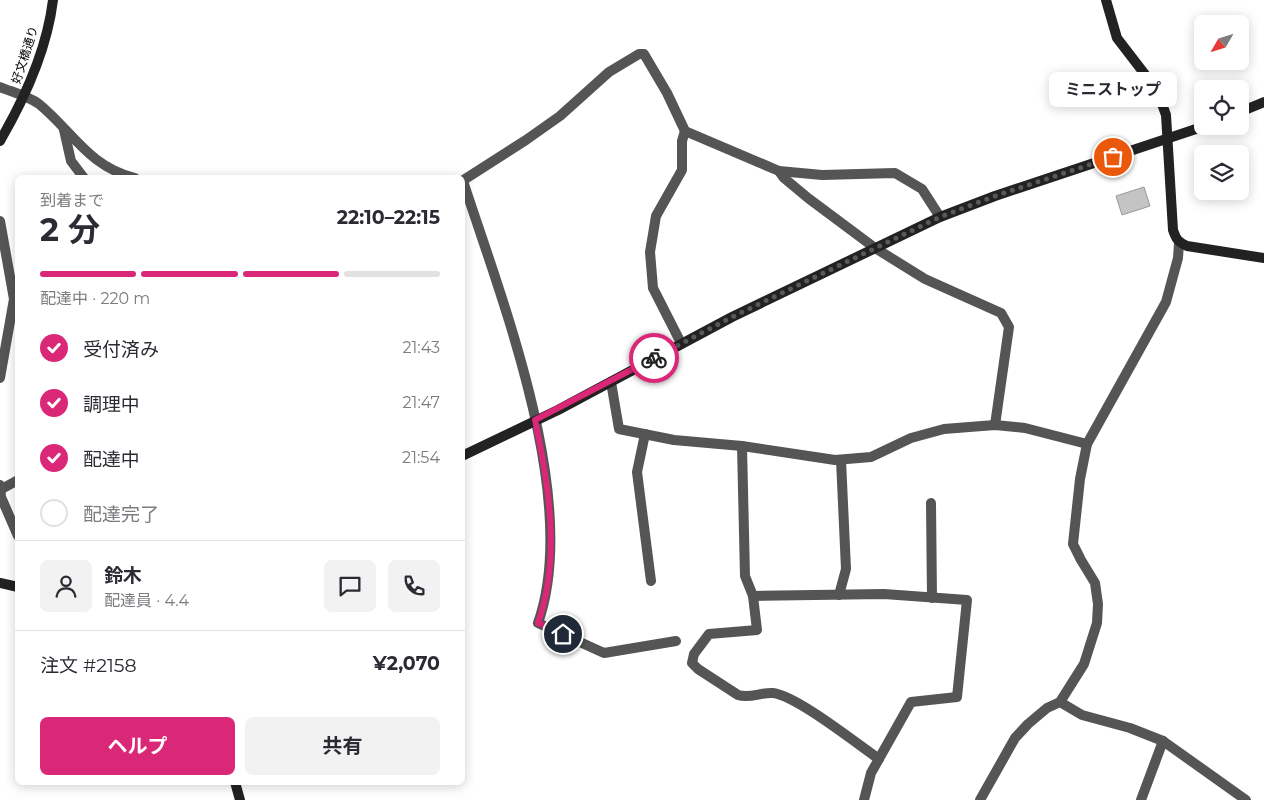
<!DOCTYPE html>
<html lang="ja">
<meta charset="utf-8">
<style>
:root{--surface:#fff;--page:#f2f2f3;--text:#2b2b33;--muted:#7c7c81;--line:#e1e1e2;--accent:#db2777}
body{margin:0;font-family:Montserrat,"Noto Sans JP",sans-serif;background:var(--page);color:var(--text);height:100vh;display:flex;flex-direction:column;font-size:19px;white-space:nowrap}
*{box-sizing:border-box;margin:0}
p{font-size:16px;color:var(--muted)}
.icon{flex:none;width:28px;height:28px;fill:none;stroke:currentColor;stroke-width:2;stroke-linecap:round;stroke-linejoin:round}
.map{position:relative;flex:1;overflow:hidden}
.sheet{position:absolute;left:15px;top:175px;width:450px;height:610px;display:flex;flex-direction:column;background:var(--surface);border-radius:8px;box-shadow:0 2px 12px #0003}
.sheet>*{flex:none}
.needle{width:32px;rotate:231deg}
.fabs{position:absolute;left:1194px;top:15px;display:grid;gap:10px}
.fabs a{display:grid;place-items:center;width:55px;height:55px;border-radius:8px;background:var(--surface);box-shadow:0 2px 12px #0003;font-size:25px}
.pin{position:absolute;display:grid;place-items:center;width:42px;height:42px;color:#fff;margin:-21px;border:2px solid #fff;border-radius:50%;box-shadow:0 1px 5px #0007}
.courier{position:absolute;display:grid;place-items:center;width:50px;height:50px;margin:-25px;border:4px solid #db2777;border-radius:50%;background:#fff;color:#222;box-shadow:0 1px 6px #0007}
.bubble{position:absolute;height:35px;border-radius:8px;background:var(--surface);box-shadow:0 2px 12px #0003;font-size:16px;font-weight:700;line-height:35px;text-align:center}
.overview em{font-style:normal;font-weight:700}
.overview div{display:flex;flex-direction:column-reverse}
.overview{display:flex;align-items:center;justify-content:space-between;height:85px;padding:0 25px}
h1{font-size:32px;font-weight:700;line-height:38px}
.bar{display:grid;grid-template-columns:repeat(4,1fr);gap:8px 5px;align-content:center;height:60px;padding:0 25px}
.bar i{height:6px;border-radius:4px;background:var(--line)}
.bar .on{background:var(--accent)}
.bar p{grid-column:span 4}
.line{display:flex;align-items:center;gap:12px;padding:0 25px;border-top:1px solid var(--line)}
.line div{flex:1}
.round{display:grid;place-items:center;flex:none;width:52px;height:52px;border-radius:8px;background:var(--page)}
ol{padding:0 25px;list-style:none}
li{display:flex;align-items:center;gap:15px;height:55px}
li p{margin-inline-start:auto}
li .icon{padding:5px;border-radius:50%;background:var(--accent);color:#fff;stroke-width:4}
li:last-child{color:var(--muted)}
li i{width:28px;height:28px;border:2px solid var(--line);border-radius:50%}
.action{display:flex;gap:10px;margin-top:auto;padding:10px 25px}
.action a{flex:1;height:58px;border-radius:8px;background:var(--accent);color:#fff;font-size:20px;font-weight:700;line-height:58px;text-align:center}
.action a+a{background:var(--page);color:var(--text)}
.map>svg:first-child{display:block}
.building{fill:#c4c4c4;stroke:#999}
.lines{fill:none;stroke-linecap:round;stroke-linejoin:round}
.street{stroke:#555;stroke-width:10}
.secondary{stroke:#222;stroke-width:10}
.done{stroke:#595959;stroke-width:5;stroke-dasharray:0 9}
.route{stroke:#db2777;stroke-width:6}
.labels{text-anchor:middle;stroke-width:4;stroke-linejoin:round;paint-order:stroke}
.street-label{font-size:12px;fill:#000;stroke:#fff}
</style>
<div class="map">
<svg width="1264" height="800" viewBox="0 0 1264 800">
<rect width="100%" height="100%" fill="#fff"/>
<polygon class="building" points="1144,187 1150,206 1122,215 1116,196"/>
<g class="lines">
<g class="street">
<path d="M 0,87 C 12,92 28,96 39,104 C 72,131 89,167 135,178"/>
<polyline points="64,130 71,161 84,178"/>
<polyline points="779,171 822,175 895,173 922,189 940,217"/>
<polyline points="462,181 526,140 560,116 609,72 639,54 644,54 667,93 685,131 779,171 784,178 808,198 875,248 925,279 1001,313 1009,327 995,425"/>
<path d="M 463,181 C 502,301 581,500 538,623 L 604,653 L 676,641"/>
<polyline points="0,221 14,299 0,378"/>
<polyline points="681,343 653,288 650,252 656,216 682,170 682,141 685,131"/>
<polyline points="611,382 619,429 674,440 742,446 835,460 871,457 911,438 944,429 995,425 1025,428 1087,444"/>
<polyline points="645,434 637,472 651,581"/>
<polyline points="742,446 745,576 753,596 884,594 967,600 957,697 911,702 871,773 864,800"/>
<polyline points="0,485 1,497 18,536"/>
<polyline points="0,490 18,480"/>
<polyline points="931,503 932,598"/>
<polyline points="839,595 846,569 841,460"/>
<path d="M 753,596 L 757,630 L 709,634 L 694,654 L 692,663 L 698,669 L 738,695 C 750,699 761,692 773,693 C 797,696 856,743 879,759"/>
<polyline points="1060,702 1082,715 1130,728 1163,741 1246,800"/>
<polyline points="980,800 1015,738 1028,724 1047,708 1060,702 1084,664 1097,623 1098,604 1095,583 1081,560 1073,544 1080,479 1087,444 1166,302 1178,258 1179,243"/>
<polyline points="1141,800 1163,741"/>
</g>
<g class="secondary">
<path d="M 1106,0 L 1117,38 L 1157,90 L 1166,115 L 1173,230 C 1176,239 1178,242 1187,246 L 1264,258"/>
<polyline points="1240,112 1264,102"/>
<path d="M 0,141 C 25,98 47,50 53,0"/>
<polyline points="462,456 558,410 732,317 940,217 995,196 1205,126"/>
<polyline points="0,583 18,587"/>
<polyline points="235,782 240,800"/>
</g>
</g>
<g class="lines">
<polyline class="done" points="654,358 732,317 940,217 995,196 1113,157"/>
<path class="route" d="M 563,634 L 538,623 C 561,558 549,486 535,420 L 654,358"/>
</g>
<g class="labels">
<g class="street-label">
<text transform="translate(25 55) rotate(-72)" y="4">好文橋通り</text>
</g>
</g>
</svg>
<div class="fabs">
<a><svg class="needle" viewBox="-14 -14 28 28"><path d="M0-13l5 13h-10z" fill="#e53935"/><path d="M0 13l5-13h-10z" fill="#7c7c81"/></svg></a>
<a><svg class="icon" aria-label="locate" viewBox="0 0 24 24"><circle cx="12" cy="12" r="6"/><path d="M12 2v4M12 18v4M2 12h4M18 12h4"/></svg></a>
<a><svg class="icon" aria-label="layers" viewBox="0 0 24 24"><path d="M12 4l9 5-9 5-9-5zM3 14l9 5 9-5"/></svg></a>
</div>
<div class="pin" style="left:1113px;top:157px;background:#ea580c"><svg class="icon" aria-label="bag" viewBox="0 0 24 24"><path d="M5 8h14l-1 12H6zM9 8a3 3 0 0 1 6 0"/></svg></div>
<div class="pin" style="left:563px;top:634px;background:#1f2937"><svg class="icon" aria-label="home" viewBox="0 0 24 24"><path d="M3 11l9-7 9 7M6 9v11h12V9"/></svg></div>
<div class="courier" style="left:654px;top:358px"><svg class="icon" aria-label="bike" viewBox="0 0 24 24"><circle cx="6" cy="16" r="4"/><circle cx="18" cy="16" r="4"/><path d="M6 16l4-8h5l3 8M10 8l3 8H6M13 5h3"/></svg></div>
<div class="bubble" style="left:1049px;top:72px;width:128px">ミニストップ</div>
<section class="sheet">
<div class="overview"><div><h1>2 分</h1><p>到着まで</p></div><em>22:10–22:15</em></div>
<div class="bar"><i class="on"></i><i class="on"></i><i class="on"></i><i></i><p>配達中 · 220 m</p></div>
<ol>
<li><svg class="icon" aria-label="check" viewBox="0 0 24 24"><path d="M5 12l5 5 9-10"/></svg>受付済み<p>21:43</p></li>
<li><svg class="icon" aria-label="check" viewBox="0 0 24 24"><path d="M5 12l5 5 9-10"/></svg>調理中<p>21:47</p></li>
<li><svg class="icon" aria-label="check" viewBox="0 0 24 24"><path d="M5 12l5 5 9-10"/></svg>配達中<p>21:54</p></li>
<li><i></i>配達完了</li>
</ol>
<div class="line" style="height:90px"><a class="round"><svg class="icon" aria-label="person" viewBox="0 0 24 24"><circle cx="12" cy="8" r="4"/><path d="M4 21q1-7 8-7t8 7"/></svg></a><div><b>鈴木</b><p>配達員 · 4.4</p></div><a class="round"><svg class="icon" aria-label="chat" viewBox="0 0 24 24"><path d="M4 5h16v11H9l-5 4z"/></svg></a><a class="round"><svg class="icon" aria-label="phone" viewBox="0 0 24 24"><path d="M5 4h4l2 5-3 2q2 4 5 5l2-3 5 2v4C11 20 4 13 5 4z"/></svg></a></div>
<div class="line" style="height:65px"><div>注文 #2158</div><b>¥2,070</b></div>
<div class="action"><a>ヘルプ</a><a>共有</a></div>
</section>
</div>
